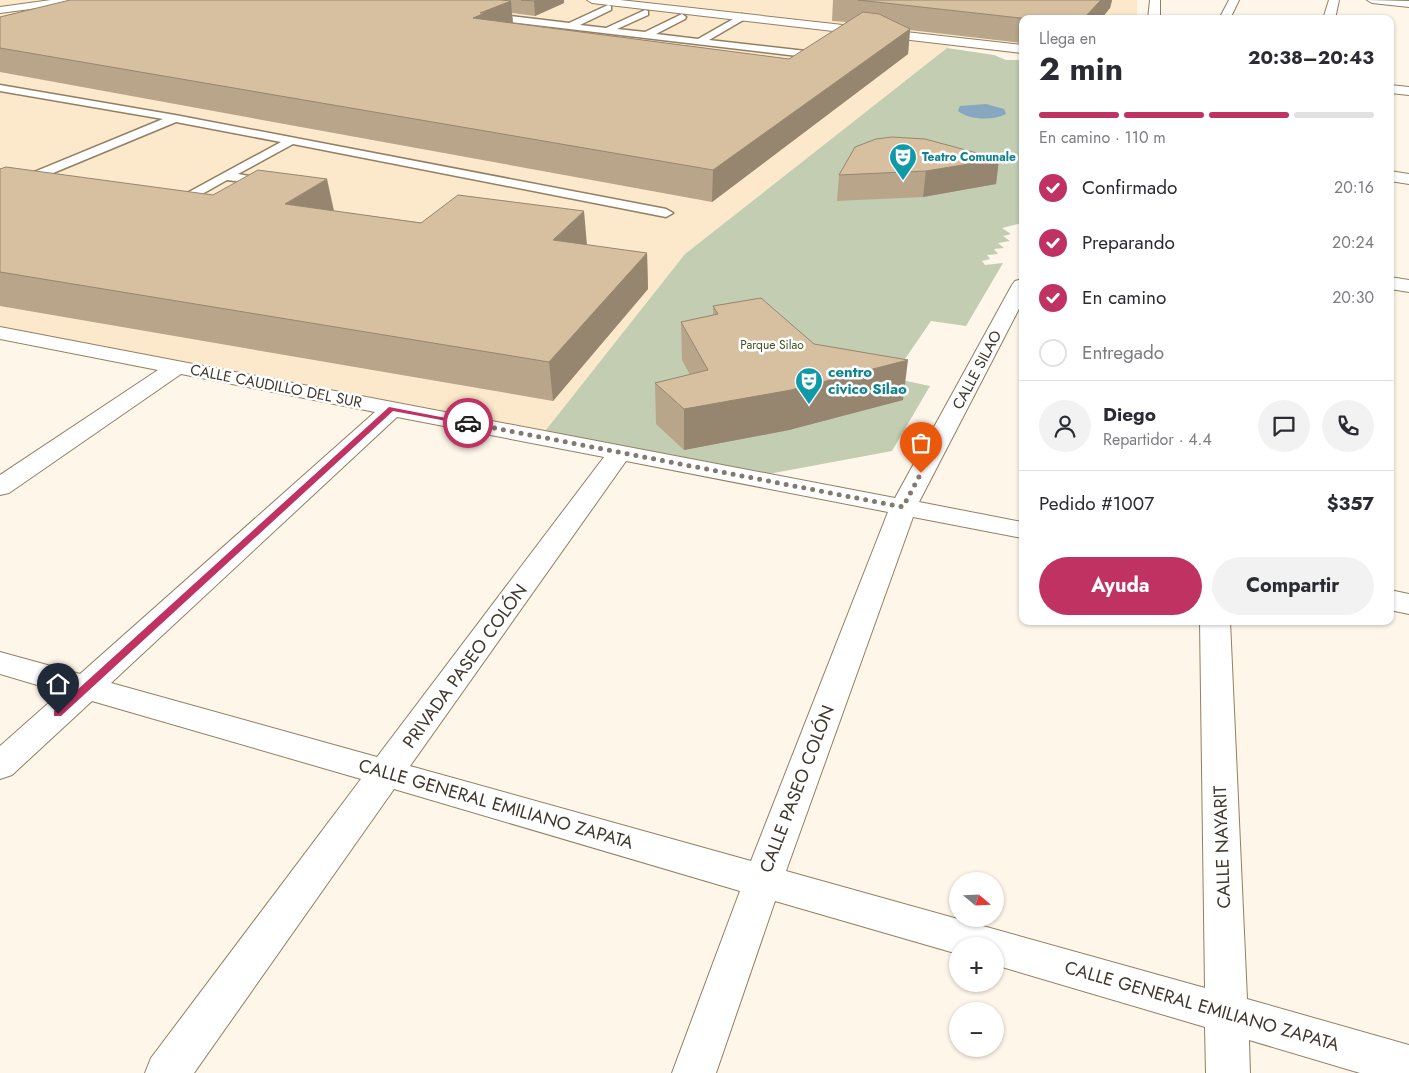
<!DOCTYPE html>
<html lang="es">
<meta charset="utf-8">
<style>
:root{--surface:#fff;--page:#f2f2f3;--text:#2b2b33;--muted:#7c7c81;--line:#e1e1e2;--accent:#bf3262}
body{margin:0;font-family:Jost,sans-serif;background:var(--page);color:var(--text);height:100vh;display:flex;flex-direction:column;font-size:19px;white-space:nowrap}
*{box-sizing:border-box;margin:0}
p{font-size:16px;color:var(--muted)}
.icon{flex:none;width:28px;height:28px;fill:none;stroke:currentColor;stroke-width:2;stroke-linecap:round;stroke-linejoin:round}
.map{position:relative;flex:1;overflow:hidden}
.sheet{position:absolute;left:1019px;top:15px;width:375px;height:610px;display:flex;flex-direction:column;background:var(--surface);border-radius:10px;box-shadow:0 1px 4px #0004}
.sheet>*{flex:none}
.needle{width:32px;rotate:109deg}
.buttons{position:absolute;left:949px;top:872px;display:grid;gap:10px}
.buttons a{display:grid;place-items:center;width:55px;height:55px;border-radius:50%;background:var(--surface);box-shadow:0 1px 4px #0004;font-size:25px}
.pin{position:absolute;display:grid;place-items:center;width:42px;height:42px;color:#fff;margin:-51px -21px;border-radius:50% 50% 50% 0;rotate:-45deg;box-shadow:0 0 5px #0007}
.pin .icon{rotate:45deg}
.courier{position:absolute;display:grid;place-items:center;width:50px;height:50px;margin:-25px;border:4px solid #bf3262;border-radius:50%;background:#fff;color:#222;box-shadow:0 1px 6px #0007}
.summary em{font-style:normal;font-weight:700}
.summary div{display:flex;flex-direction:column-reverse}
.summary{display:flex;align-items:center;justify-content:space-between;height:85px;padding:0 20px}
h1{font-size:32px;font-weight:700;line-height:38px}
.bar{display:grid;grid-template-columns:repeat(4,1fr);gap:8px 5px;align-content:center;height:60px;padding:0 20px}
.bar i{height:6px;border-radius:4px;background:var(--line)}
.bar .active{background:var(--accent)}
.bar p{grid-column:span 4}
.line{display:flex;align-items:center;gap:12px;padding:0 20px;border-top:1px solid var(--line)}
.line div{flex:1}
.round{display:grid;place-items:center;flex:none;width:52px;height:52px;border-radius:26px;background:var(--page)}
ol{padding:0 20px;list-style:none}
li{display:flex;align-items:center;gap:15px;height:55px}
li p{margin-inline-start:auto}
li .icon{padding:5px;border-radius:50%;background:var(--accent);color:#fff;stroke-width:4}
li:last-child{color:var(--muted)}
li i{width:28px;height:28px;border:2px solid var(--line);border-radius:50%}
.cta{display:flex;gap:10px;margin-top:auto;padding:10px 20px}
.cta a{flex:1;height:58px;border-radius:30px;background:var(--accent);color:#fff;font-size:20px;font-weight:700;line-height:58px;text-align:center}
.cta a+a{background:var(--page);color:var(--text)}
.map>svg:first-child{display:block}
.built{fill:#fce8ca}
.green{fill:#c2cdb2}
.water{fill:#86a7bf}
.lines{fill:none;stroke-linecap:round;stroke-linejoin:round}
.service-casing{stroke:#927f63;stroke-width:3}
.minor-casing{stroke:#927f63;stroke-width:2}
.tertiary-casing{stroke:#927f63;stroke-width:2}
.service{fill:#fff;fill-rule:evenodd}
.minor{fill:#fff;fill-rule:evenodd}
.tertiary{fill:#fff;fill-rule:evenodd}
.wall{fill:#b8a58a}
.shaded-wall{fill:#968670}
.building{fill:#d6c0a0;stroke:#968670}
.route{fill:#bf3262}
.done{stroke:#827a6e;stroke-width:5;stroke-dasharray:0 9}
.labels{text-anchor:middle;stroke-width:5;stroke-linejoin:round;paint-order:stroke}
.far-culture-label{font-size:12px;font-weight:bold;fill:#0d838f;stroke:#fff;text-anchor:start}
.far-park-label{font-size:12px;fill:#40521d;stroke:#fff}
.street-label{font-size:15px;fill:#40382c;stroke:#fff}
.culture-label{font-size:15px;font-weight:bold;fill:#0d838f;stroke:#fff;text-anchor:start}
.near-street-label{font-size:18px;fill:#40382c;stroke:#fff}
</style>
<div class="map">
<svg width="1409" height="1073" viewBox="0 0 1409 1073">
<rect width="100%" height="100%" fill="#fef6e9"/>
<polygon class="built" points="0,0 1137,0 1137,19 1022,19 1022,55 950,46 947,48 685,254 542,435 0,326"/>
<polygon class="green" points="947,48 994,55 1006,60 1022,60 1022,223 1002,228 1011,234 1003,236 1010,241 998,243 1004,248 994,249 998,254 987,255 990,259 982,261 985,265 1003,263 966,326 931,321 892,378 930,386 892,451 763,475 542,435 685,254"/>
<path class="water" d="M 986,104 L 1004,109 L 1006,114 C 993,121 969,120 958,111 L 960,106 Z"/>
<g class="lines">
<g class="service-casing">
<g id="service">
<polygon points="608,5 611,6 611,10 580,25 606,28 645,10 648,11 648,15 617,29 645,32 682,14 686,17 685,19 656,34 698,39 742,14 746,17 745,19 709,40 806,51 811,54 806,57 485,19 481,16 485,13 569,23"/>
<polygon points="0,85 175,115 666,209 673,213 666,217 293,144 238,174 272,180 274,183 272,186 227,180 195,198 202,202 195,206 178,202 176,199 281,142 176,122 0,195 0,186 163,119 0,91"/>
</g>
</g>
<g class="minor-casing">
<g id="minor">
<polygon points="1150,0 1160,0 1160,19 1148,19"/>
<polygon points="1229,0 1239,0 1230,19 1219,19"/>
<polygon points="1329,0 1339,0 1335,19 1323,19"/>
<polygon points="1390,171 1409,174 1409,184 1390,181"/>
<polygon points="1390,277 1409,280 1409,292 1390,289"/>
<path d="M 1022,279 L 1022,303 L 919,502 L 1022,522 L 1022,538 L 913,517 L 786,871 L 1205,988 L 1200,621 L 1230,621 L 1247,999 L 1409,1045 L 1409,1073 L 1360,1073 L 1249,1040 L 1250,1073 L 1206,1073 L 1205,1027 L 995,965 L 995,946 L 958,946 L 958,954 L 775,901 L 716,1073 L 672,1073 L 740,891 L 394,789 L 194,1073 L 145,1073 L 151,1058 L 361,779 L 92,701 L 12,775 L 0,779 L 0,746 L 61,692 L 0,674 L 0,652 L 80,674 L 375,412 L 181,374 L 9,493 L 0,495 L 0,475 L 158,370 L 0,339 L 0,327 L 895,498 L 1012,285 L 1015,281 ZM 397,417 L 604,457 L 377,757 L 111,683 ZM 626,461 L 888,512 L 751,861 L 410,766 Z"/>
<polygon points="1390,590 1409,594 1409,614 1390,610"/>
</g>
</g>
<g class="tertiary-casing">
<g id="tertiary">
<polygon points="51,0 80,0 75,3 0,13 0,7"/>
<polygon points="587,0 620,0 1022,45 1022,53 592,3"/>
<polygon points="1367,0 1409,1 1409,7 1372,3"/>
<polygon points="1390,85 1409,87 1409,95 1390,93"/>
</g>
</g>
<use href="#service" class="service"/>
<use href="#minor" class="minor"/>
<use href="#tertiary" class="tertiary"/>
</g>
<g class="wall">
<polygon points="70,0 564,0 564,3 535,16 512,13 513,23 789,59 847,22 832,21 833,0 1112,0 1110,8 1101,19 1022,19 1022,43 910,30 908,54 712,202 0,72 0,17"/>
<polygon points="999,159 996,184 923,197 837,201 839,175"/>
<polygon points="0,169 334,211 647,253 648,289 553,401 0,306"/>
<polygon points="713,306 814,344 903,400 789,430 684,450 656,424 655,383 690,375 682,360 681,322 713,315"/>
</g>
<g class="shaded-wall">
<polygon points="538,0 564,0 564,3 535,16 534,1"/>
<polygon points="1101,0 1112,0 1110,8 1101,19 1083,19"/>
<polygon points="511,1 513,25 473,18 480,13"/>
<polygon points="910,29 908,54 712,202 713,170"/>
<polygon points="999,159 996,184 923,197 926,171"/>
<polygon points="327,179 334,211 285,204"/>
<polygon points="584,211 587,245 553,240"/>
<polygon points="647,253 648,289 553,401 549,362"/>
<polygon points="908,360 903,400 789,430 684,450 684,409"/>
</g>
<g class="building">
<polygon points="70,0 501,0 511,1 480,13 485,13 473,18 789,59 863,12 879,14 910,29 713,170 0,48 0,17"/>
<polygon points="521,0 538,0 534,1"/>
<polygon points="858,0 1101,0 1083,19 1029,19"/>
<polygon points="892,137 925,139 999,159 926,171 839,175 855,147 876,139"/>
<polygon points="6,167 213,195 258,170 327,179 285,204 421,223 458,195 584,211 553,240 647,253 549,362 0,272 0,169"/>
<polygon points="761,298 814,344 908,360 791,390 684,409 655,383 708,370 681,322 718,314 713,306"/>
</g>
<polygon class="route" points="389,407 472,423 468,425 393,411 61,716 54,716 54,711"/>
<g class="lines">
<polyline class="done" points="468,423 903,507 921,473"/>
</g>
<defs>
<g id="theatre-pin" transform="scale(1.4375)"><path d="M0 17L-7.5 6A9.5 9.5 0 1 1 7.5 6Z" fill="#0f9aa8" stroke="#fff"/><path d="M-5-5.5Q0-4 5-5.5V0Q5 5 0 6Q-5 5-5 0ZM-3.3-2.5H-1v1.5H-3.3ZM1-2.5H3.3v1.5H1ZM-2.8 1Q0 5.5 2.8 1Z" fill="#fff"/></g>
</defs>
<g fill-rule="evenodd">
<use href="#theatre-pin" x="903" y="157"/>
<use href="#theatre-pin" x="809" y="381"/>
</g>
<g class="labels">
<g class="far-culture-label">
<text x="922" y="161">Teatro Comunale</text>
</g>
<g class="far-park-label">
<text x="772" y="349">Parque Silao</text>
</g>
<g class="street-label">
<text transform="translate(977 370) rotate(-62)" y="5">CALLE SILAO</text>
<text transform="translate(276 386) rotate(11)" y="5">CALLE CAUDILLO DEL SUR</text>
</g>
<g class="culture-label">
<text x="828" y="377">centro<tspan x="828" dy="17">civico Silao</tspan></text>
</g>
<g class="near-street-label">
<text transform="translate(465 666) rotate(-54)" y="6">PRIVADA PASEO COLÓN</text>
<text transform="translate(797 789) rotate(-69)" y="6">CALLE PASEO COLÓN</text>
<text transform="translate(496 804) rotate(16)" y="6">CALLE GENERAL EMILIANO ZAPATA</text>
<text transform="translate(1222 847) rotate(-92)" y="6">CALLE NAYARIT</text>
<text transform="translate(1202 1006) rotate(16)" y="6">CALLE GENERAL EMILIANO ZAPATA</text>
</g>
</g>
</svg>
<div class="buttons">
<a><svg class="needle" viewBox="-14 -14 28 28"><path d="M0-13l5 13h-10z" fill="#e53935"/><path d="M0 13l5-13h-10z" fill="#7c7c81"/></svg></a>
<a>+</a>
<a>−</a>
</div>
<div class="pin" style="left:921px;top:473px;background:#ea580c"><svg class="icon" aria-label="bag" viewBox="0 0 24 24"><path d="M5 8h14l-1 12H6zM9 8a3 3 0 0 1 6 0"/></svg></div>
<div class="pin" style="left:58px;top:714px;background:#1f2937"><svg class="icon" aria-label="home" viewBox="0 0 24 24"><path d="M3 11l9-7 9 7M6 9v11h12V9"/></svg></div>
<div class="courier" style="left:468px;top:423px"><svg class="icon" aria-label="car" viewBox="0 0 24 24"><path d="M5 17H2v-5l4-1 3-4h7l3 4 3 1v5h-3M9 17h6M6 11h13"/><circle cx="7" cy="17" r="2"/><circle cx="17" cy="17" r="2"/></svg></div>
<section class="sheet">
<div class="summary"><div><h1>2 min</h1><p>Llega en</p></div><em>20:38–20:43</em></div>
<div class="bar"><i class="active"></i><i class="active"></i><i class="active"></i><i></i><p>En camino · 110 m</p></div>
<ol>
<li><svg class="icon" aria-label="check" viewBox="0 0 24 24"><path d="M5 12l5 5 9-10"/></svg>Confirmado<p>20:16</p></li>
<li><svg class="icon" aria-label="check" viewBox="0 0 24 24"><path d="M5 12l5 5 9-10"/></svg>Preparando<p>20:24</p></li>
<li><svg class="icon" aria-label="check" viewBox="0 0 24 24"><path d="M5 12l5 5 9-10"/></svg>En camino<p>20:30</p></li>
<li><i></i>Entregado</li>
</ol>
<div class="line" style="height:90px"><a class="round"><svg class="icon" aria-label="person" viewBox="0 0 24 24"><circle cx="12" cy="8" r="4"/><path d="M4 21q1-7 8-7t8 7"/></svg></a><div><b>Diego</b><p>Repartidor · 4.4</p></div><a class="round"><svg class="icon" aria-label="chat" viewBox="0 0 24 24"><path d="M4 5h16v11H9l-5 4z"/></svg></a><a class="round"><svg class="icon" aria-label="phone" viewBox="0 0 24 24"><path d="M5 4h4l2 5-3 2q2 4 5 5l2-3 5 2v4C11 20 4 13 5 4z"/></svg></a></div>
<div class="line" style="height:65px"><div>Pedido #1007</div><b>$357</b></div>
<div class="cta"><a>Ayuda</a><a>Compartir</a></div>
</section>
</div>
